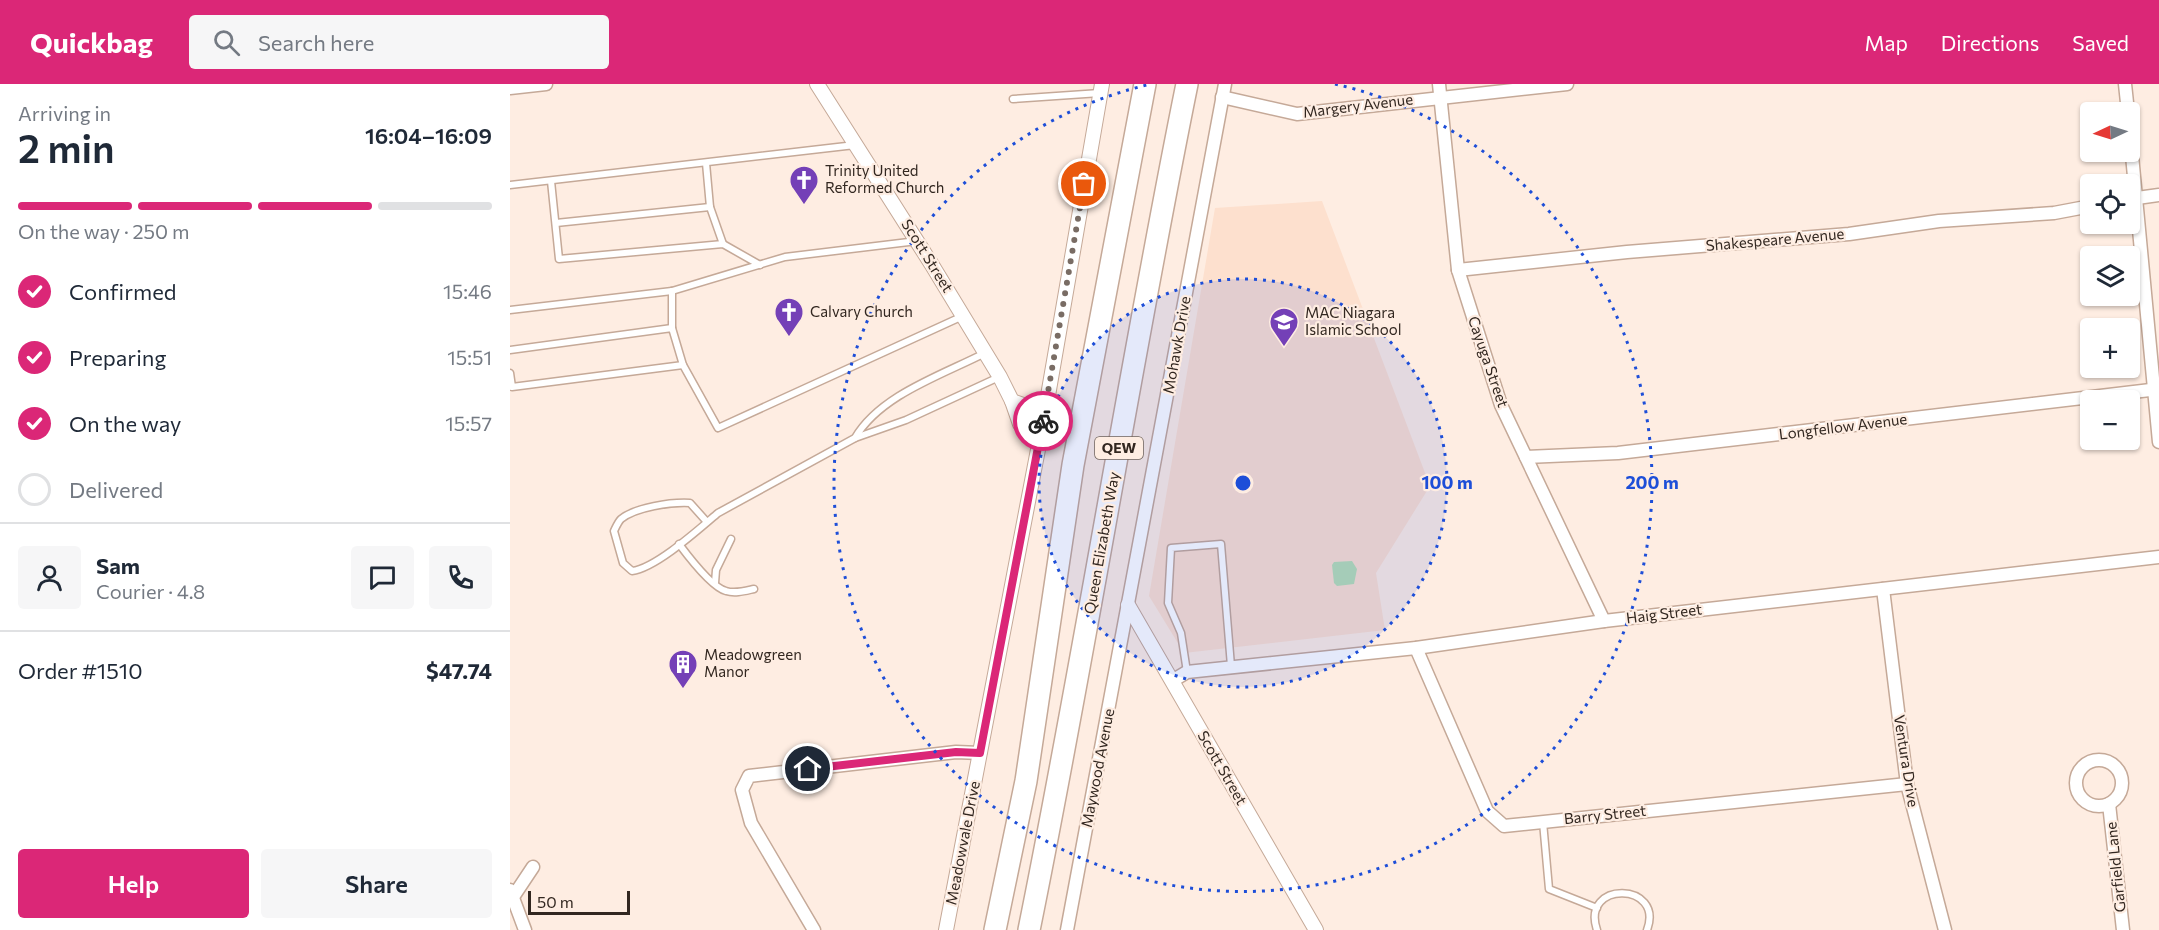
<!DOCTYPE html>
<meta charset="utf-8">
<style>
:root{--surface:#fff;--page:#f6f6f7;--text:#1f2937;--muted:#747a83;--line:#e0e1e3;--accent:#db2777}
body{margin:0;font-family:Commissioner,sans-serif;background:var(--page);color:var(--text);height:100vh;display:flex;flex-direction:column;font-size:22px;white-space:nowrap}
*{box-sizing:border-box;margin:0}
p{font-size:20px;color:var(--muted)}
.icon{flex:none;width:33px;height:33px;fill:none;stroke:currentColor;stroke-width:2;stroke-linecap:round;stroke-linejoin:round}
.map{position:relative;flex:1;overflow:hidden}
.details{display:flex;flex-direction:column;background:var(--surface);width:510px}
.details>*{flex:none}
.needle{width:39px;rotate:266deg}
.controls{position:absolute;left:1570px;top:18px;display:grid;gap:12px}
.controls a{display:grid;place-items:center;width:60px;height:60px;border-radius:6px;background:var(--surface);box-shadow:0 2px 4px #0004;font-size:30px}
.scale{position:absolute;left:18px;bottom:15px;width:102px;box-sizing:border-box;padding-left:6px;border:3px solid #322720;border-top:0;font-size:16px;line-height:21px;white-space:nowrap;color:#322720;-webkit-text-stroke:4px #feede2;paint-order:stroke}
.pin{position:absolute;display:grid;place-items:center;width:51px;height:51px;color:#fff;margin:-26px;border:3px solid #fff;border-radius:50%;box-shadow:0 2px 6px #0007}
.courier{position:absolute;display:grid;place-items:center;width:60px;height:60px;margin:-30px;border:4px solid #db2777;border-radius:50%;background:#fff;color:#222;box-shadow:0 2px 8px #0007}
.overview em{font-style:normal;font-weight:600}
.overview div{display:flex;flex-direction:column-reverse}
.overview{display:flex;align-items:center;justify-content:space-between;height:102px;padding:0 18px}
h1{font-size:39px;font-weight:600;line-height:45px}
.bar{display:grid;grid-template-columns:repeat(4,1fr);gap:9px 6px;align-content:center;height:72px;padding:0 18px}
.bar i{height:8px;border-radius:4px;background:var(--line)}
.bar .current{background:var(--accent)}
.bar p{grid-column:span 4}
.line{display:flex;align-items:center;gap:15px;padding:0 18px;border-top:2px solid var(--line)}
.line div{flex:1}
.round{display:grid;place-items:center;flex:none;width:63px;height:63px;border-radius:6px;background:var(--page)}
ol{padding:0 18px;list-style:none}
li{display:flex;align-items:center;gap:18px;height:66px}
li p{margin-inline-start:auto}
li .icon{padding:6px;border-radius:50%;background:var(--accent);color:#fff;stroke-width:4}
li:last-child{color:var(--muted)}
li i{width:33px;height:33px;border:3px solid var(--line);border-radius:50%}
.primary-button{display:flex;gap:12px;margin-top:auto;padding:12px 18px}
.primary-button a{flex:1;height:69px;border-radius:6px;background:var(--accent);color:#fff;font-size:24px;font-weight:600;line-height:69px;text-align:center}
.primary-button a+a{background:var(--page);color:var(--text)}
header{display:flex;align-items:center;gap:36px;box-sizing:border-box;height:84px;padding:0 30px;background:var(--accent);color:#fff}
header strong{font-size:28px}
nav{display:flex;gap:33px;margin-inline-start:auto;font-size:21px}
.search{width:420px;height:54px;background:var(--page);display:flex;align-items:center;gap:15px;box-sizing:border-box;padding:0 21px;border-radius:6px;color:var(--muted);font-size:22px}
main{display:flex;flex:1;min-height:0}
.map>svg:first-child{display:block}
.built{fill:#fde0ce}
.green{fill:#b8dfb4}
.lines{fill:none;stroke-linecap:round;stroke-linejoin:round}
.service-casing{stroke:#c5a998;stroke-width:9}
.minor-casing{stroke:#c5a998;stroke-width:15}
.tertiary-casing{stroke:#c5a998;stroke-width:16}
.motorway-casing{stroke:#c5a998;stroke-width:24}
.service{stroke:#fff;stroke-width:6}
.minor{stroke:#fff;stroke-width:12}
.tertiary{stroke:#fff;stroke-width:14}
.motorway{stroke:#fff;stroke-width:21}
.done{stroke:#796c64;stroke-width:6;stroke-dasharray:0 10.8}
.route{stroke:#db2777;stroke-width:8}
.ring{fill:none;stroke:#1d4ed8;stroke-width:3;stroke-dasharray:3 6}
.labels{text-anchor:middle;stroke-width:4.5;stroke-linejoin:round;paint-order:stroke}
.shield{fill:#feede2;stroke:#6f625a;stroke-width:1.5}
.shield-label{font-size:14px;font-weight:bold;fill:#322720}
.street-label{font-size:15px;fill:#322720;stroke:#feede2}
.poi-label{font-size:15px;fill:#322720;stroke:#feede2;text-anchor:start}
.centre{fill:#1d4ed8;stroke:#feede2;stroke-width:3}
.ring-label{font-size:18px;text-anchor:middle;font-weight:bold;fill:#1d4ed8;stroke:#feede2;stroke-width:4.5;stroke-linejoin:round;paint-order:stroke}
</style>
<header>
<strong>Quickbag</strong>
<div class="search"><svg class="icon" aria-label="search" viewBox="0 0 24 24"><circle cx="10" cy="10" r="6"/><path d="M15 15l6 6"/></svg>Search here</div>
<nav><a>Map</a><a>Directions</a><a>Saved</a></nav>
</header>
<main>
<section class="details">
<div class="overview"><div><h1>2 min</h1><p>Arriving in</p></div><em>16:04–16:09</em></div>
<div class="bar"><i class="current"></i><i class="current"></i><i class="current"></i><i></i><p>On the way · 250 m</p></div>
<ol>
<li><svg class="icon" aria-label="check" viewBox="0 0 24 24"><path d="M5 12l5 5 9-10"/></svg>Confirmed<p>15:46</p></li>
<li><svg class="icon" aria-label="check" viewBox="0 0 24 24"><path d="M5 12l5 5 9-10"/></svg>Preparing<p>15:51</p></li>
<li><svg class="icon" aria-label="check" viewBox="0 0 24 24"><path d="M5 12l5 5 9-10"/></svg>On the way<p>15:57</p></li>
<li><i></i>Delivered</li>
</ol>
<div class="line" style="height:108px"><a class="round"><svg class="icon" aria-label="person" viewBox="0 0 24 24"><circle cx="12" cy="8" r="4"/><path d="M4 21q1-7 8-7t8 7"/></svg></a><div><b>Sam</b><p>Courier · 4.8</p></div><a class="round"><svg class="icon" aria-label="chat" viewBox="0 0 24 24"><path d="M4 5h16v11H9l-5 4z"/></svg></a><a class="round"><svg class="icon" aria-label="phone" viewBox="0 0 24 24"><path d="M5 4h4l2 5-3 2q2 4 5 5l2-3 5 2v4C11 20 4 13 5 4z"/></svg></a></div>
<div class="line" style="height:78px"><div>Order #1510</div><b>$47.74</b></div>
<div class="primary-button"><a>Help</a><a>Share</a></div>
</section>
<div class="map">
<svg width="1649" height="846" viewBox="0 0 1649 846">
<rect width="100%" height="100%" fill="#feede2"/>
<polygon class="built" points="812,117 920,402 866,489 875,546 674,569 639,512 705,124"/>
<polygon class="green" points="842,477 847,485 844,500 827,502 824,499 822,481 824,478"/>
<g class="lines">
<g class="service-casing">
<g id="service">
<polyline points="503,15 590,9"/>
<polyline points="196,79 200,123 213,160"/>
<polyline points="41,97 49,175 213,160 250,181"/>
<polyline points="0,101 345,61"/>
<polyline points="46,139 200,123"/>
<polyline points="162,207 162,244"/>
<polyline points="0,226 162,207 275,173 407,157"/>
<polyline points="0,266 162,244 173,281 2,303 0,289"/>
<polyline points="173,281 208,344 453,232"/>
<polyline points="345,354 396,336 489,293"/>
<path d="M 197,438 L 180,419 C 161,418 126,423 111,435 C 108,438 106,443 104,447 L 113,479 L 122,487 C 146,484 189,445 208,429 L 345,354 C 370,311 432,291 475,269"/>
<path d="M 169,460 C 178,472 201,503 216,507 C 225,510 235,507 244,505"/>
<polyline points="205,499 206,486 221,455"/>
<polyline points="677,588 671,549 658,519 661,464 711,460 721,582"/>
<polyline points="1033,738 1039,805 1087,824"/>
<path d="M 1087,846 C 1070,796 1155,798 1137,846"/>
</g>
</g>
<g class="minor-casing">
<g id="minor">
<polyline points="929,0 948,186 991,321 1094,537"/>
<polyline points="1615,0 1618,28"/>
<polyline points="0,4 36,0"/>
<polyline points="712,13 787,30 1057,0"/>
<polyline points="1620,50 1649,358"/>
<polyline points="1620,115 1649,111"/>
<polyline points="948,186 1117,168 1339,150 1429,137 1544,129 1581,122"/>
<polyline points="1016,373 1108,369 1649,305"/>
<polyline points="1373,505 1397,700 1435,846"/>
<polyline points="906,564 977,727 994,742 1397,700"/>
<polyline points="662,597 677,588 906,564 1094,537 1649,473"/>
<circle cx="1589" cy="699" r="23"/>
<polyline points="1599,720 1613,846"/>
<polyline points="0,806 15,846"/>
<polyline points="3,813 23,783"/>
<polyline points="304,846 241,739 232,706 239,692 446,668 470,669"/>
<polyline points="557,846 715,0"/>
</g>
</g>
<g class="tertiary-casing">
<g id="tertiary">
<polyline points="307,0 422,181 490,293 502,317 535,329"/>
<polyline points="502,317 510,340 529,360"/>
<polyline points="618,521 806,846"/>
<polyline points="436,846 535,329 592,0"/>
</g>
</g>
<g class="motorway-casing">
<g id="motorway">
<polyline points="485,846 516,697 563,381 635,0"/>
<path d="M 519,846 C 576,565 620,281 677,0"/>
</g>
</g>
<use href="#service" class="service"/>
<use href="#minor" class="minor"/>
<use href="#tertiary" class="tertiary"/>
<use href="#motorway" class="motorway"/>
</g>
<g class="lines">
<polyline class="done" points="533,337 574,100"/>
<polyline class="route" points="298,685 446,668 470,669 533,337"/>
</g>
<circle cx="733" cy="399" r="204" fill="#1d4ed8" fill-opacity=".12"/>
<g class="ring">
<circle cx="733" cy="399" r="204"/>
<path d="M825 0A409 409 0 1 1 641 0"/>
</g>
<defs>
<g id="church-pin" transform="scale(1.5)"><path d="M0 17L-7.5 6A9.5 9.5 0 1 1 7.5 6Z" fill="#7440b7" stroke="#feede2"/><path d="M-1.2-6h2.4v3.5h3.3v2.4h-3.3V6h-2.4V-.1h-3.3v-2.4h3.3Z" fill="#fff"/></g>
<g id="school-pin" transform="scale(1.5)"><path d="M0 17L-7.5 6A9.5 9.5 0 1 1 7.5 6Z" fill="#7440b7" stroke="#feede2"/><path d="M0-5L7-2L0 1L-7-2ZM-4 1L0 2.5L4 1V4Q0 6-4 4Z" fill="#fff"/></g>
<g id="building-pin" transform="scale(1.5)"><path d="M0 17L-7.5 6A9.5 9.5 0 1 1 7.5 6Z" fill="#7440b7" stroke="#feede2"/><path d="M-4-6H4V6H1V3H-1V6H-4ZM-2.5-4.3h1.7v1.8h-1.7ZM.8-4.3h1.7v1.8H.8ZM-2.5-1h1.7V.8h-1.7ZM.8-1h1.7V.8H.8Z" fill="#fff"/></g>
</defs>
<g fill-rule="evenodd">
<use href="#church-pin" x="294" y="96"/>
<use href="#church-pin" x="279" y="228"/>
<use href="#school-pin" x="774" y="238"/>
<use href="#building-pin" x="173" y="580"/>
</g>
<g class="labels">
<rect class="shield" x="585" y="353" width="48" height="22" rx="4.5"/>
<g class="shield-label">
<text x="609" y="369">QEW</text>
</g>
<g class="street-label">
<text transform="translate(848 22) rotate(-7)" y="5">Margery Avenue</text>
<text transform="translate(1265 156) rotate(-5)" y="5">Shakespeare Avenue</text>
<text transform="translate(417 172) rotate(58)" y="5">Scott Street</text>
<text transform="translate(667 261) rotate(-80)" y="5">Mohawk Drive</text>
<text transform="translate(978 278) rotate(71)" y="5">Cayuga Street</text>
<text transform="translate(1333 343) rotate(-7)" y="5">Longfellow Avenue</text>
<text transform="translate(592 459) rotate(-80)" y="5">Queen Elizabeth Way</text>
<text transform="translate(1154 530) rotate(-7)" y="5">Haig Street</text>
<text transform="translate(1396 677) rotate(81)" y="5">Ventura Drive</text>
<text transform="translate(588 684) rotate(-79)" y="5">Maywood Avenue</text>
<text transform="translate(712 684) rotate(60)" y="5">Scott Street</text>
<text transform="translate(1095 731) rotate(-6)" y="5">Barry Street</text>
<text transform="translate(453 759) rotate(-79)" y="5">Meadowvale Drive</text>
<text transform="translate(1606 783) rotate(-96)" y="5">Garfield Lane</text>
</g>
<g class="poi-label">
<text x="315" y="92">Trinity United<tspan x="315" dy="17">Reformed Church</tspan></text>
<text x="300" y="233">Calvary Church</text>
<text x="795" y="234">MAC Niagara<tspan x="795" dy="17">Islamic School</tspan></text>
<text x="194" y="576">Meadowgreen<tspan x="194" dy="17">Manor</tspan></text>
</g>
</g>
<circle cx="733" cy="399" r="9" class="centre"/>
<g class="ring-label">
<text x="937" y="405">100 m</text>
<text x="1142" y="405">200 m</text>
</g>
</svg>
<div class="controls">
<a><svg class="needle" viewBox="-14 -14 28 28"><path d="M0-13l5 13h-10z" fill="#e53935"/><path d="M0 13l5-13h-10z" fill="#747a83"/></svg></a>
<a><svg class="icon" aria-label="locate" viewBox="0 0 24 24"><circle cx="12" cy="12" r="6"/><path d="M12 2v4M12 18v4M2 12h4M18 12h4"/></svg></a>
<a><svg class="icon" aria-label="layers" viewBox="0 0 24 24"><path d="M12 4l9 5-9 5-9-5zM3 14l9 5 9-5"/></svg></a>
<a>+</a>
<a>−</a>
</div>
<div class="scale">50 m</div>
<div class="pin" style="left:574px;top:100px;background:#ea580c"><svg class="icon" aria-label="bag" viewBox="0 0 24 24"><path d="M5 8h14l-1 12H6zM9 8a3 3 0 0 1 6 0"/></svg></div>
<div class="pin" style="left:298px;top:685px;background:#1f2937"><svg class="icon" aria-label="home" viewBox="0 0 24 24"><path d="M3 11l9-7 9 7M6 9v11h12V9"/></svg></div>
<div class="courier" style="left:533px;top:337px"><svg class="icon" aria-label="bike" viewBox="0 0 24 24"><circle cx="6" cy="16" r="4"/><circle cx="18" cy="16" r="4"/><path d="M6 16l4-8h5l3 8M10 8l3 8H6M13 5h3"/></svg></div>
</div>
</main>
